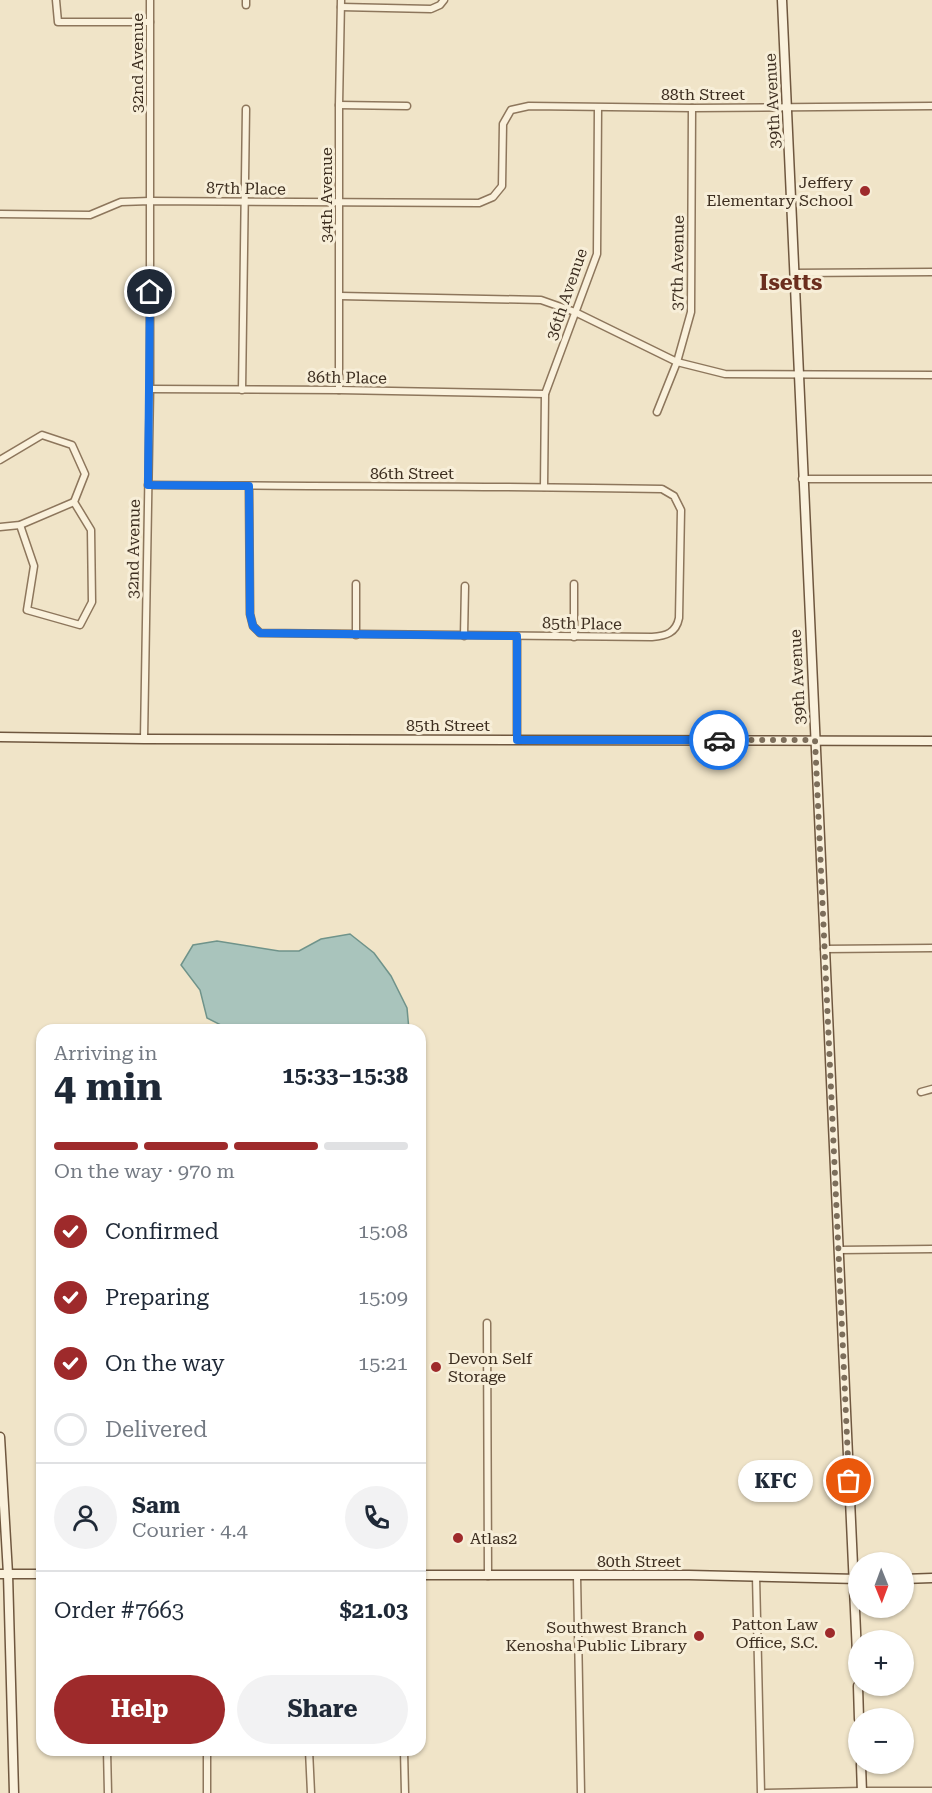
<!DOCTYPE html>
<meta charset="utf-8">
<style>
:root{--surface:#fff;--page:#f2f2f3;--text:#1f2937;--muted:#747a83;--line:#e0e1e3;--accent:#9e2a2b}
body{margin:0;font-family:"Roboto Serif",serif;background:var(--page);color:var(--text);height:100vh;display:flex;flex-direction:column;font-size:22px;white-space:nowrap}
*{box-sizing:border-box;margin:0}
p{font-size:20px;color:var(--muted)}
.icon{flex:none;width:33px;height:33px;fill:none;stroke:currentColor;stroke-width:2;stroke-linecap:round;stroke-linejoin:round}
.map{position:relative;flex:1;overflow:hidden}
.details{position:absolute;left:36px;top:1024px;width:390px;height:732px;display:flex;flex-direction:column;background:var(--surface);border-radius:18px;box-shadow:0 2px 4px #0004}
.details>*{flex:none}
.needle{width:39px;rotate:179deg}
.tools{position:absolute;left:848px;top:1552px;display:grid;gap:12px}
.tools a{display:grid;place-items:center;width:66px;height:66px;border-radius:50%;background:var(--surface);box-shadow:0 2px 4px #0004;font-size:30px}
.pin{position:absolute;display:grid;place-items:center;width:51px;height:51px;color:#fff;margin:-26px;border:3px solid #fff;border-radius:50%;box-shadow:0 2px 6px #0007}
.courier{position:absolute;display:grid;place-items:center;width:60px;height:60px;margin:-30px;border:4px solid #1a73e8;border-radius:50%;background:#fff;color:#222;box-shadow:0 2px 8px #0007}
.bubble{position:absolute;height:42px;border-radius:21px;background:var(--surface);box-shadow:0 2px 4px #0004;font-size:20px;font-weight:700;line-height:42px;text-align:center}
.summary em{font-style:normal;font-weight:700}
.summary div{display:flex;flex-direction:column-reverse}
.summary{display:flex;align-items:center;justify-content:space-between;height:102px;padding:0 18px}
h1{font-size:39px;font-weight:700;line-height:45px}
.bar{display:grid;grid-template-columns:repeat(4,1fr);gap:9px 6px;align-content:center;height:72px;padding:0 18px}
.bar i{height:8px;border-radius:4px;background:var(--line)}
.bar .current{background:var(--accent)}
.bar p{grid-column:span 4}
.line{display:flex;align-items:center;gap:15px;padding:0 18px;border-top:2px solid var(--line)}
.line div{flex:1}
.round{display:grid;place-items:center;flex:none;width:63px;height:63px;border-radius:32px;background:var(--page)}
ol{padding:0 18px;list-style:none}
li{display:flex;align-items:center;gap:18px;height:66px}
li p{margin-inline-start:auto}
li .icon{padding:6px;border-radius:50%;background:var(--accent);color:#fff;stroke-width:4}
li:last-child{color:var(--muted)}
li i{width:33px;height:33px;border:3px solid var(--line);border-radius:50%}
.button{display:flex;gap:12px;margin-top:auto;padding:12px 18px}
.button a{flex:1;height:69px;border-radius:36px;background:var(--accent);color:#fff;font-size:24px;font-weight:700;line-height:69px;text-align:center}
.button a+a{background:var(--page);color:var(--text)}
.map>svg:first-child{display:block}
.water{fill:#a9c4bc;stroke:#6f938a;stroke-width:1.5}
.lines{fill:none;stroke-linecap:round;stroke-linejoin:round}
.street-casing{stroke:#8d765c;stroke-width:9}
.secondary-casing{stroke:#6f573f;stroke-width:11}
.street{stroke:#faf1dc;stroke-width:6}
.secondary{stroke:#faf1dc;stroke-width:8}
.done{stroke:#7c6e5b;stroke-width:6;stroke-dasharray:0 10.8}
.route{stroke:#1a73e8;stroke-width:8}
.poi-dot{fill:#9e2a2b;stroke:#f7eed8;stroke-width:2}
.labels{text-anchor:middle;stroke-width:6;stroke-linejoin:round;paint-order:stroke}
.street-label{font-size:16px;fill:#3d2e20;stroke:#f7eed8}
.poi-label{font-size:16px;fill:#3d2e20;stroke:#f7eed8;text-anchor:end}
.district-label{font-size:22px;font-weight:bold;fill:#6b2e1e;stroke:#f7eed8}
</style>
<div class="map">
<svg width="932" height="1793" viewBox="0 0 932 1793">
<rect width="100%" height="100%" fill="#f0e4c8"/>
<polygon class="water" points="350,934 374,953 391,976 407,1008 409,1030 225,1030 221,1025 207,1018 200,990 181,965 193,945 217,941 279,951 299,951 321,939"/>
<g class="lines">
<g class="street-casing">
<g id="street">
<polyline points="56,0 58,22 150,22"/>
<polyline points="246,0 246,5"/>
<polyline points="341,7 431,9 440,5 444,0"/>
<polyline points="339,105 407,106"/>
<polyline points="0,214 90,215 121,202 150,201 479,203 493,197 502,186 503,124 511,110 529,106 692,108 932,106"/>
<polyline points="794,273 932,272"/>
<polyline points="340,296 541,300 575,312 677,362 725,374 932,375"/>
<polyline points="150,389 339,390 545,394"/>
<polyline points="242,390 246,109"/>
<polyline points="339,390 339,105 341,0"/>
<polyline points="657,412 677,362 691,312 692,108"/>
<polyline points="0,460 42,435 72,445 85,474 74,502 91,530 92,602 80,625 27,610 34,566 20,525"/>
<polyline points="802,479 932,479"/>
<path d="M 148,485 C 319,486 490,486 662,489 L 674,496 L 681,510 L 679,618 C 676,633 666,636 652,637 L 260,633 L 253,626 L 250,614 L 249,486"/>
<polyline points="544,487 545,394 597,254 598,108"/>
<polyline points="0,527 20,525 74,502"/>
<polyline points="356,584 356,635"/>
<polyline points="464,636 465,586"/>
<polyline points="574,637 574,584"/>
<polyline points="144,739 150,389 150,0"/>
<polyline points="517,740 517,636"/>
<polyline points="824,949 932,948"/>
<polyline points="921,1092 932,1089"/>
<polyline points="839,1250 932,1249"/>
<polyline points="487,1323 488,1576"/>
<polyline points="577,1576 581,1793"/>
<polyline points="756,1576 761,1793"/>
<polyline points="107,1750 108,1793"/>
<polyline points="207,1750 207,1793"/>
<polyline points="309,1750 311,1793"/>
<polyline points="404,1750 405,1793"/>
<polyline points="766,1793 862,1791 932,1791"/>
</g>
</g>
<g class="secondary-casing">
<g id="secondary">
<polyline points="782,0 858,1676"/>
<polyline points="0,737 144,739 932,741"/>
<polyline points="0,1437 8,1574 14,1793"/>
<polyline points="0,1574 42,1574"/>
<polyline points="420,1575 689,1575 858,1579"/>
<polyline points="903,1579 932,1578"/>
<polyline points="858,1686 859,1719"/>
<polyline points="861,1764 862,1793"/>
</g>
</g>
<use href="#street" class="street"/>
<use href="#secondary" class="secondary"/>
</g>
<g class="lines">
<polyline class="done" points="719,740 815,740 849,1481"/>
<polyline class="route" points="150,292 148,485 249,486 250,614 253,626 260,633 517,636 517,740 719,740"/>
</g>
<g class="poi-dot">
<circle cx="865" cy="191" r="6"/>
<circle cx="436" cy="1367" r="6"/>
<circle cx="458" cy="1538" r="6"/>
<circle cx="830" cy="1633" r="6"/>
<circle cx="699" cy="1636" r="6"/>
</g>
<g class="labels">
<g class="street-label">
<text transform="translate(137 63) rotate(-90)" y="6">32nd Avenue</text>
<text x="703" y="100">88th Street</text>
<text transform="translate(772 101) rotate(-93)" y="6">39th Avenue</text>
<text transform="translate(246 188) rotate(1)" y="6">87th Place</text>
<text transform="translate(326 195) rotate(-90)" y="6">34th Avenue</text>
<text transform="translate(677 263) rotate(-89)" y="6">37th Avenue</text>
<text transform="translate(566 294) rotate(-71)" y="6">36th Avenue</text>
<text transform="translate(347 377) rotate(1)" y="6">86th Place</text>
<text x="412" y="479">86th Street</text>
<text transform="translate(133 549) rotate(-89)" y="6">32nd Avenue</text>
<text transform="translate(582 623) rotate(1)" y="6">85th Place</text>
<text transform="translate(797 677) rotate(-93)" y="6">39th Avenue</text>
<text x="448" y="731">85th Street</text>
<text x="639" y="1567">80th Street</text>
</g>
<g class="poi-label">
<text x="853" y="188">Jeffery<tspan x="853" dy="18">Elementary School</tspan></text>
<text x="448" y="1364" text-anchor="start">Devon Self<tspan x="448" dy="18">Storage</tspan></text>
<text x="470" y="1544" text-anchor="start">Atlas2</text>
<text x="818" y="1630">Patton Law<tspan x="818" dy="18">Office, S.C.</tspan></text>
<text x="687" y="1633">Southwest Branch<tspan x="687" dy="18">Kenosha Public Library</tspan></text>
</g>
<g class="district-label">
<text x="791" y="290">Isetts</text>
</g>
</g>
</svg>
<div class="tools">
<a><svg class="needle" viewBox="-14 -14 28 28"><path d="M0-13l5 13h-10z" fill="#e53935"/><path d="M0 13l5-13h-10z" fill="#747a83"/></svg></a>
<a>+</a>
<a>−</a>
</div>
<div class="pin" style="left:849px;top:1481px;background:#ea580c"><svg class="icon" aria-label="bag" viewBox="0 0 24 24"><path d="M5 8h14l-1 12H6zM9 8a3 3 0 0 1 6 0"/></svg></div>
<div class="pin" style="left:150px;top:292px;background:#1f2937"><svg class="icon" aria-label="home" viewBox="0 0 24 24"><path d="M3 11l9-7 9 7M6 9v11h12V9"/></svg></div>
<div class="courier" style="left:719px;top:740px"><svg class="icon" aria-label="car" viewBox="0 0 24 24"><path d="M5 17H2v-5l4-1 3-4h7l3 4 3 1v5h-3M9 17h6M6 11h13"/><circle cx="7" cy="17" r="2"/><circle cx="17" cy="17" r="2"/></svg></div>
<div class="bubble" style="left:738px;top:1460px;width:75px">KFC</div>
<section class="details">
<div class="summary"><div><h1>4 min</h1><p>Arriving in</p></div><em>15:33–15:38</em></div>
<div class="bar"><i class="current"></i><i class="current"></i><i class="current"></i><i></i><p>On the way · 970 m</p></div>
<ol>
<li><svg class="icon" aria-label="check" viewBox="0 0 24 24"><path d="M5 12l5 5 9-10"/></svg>Confirmed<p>15:08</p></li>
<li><svg class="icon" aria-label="check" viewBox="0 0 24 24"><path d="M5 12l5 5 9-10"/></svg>Preparing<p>15:09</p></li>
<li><svg class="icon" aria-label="check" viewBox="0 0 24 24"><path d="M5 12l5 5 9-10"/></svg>On the way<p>15:21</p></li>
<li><i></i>Delivered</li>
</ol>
<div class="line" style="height:108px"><a class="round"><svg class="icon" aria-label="person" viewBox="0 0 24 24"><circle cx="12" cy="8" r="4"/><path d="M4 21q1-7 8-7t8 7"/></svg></a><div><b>Sam</b><p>Courier · 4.4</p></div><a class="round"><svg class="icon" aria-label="phone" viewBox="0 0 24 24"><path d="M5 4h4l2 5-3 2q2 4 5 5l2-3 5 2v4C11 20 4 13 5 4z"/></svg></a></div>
<div class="line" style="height:78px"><div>Order #7663</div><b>$21.03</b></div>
<div class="button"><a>Help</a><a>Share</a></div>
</section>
</div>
